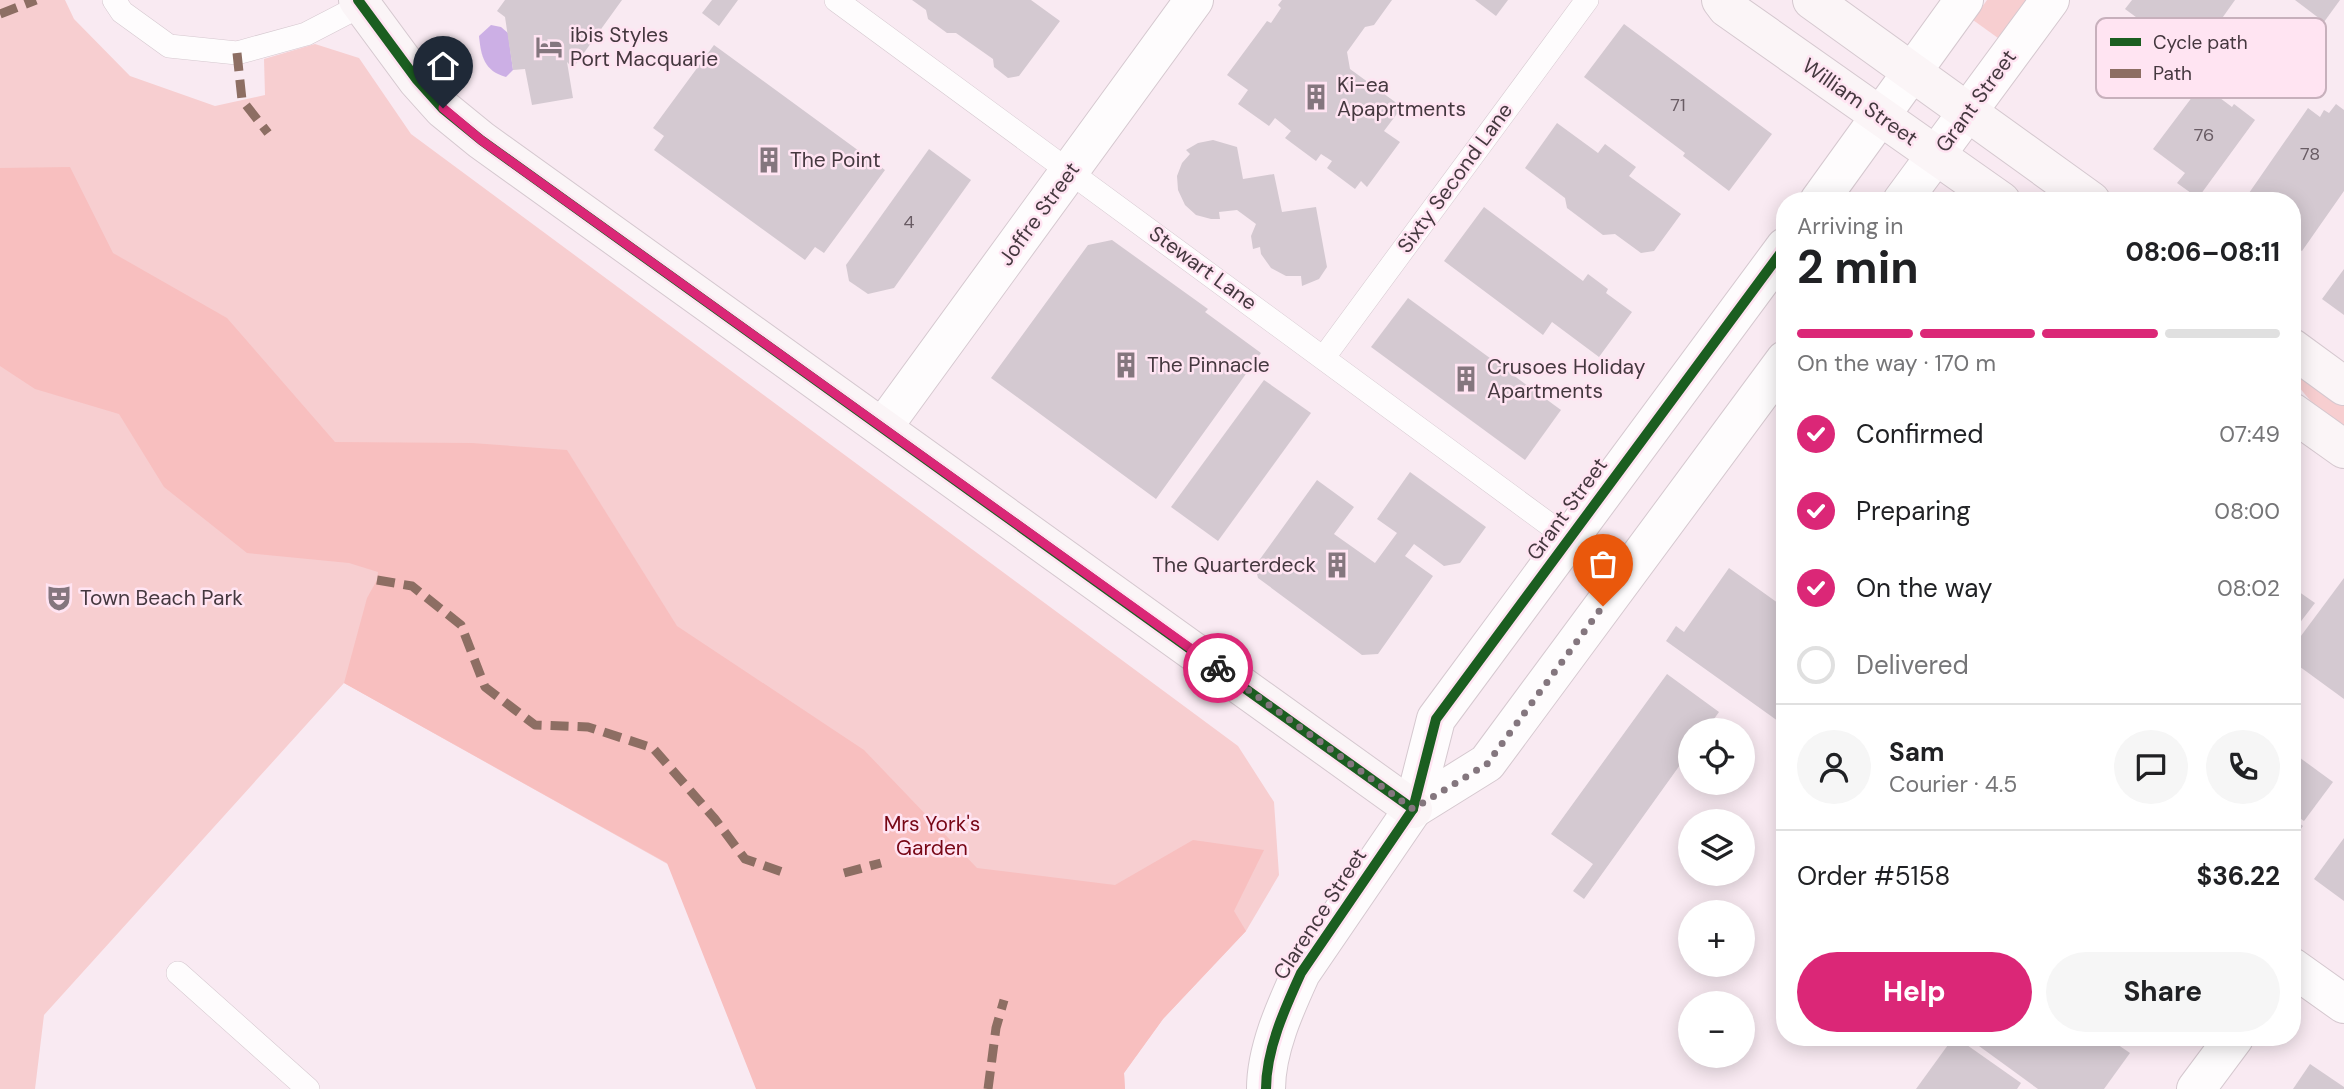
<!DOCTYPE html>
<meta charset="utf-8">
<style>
:root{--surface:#fff;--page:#f6f6f6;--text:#202124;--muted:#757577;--line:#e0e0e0;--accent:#db2777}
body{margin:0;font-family:"DM Sans",sans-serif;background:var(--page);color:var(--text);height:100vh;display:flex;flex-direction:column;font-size:26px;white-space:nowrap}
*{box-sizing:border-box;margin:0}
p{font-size:23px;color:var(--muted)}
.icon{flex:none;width:38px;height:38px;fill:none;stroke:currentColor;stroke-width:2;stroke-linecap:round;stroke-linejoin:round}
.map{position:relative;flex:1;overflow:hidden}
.side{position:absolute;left:1776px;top:192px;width:525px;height:854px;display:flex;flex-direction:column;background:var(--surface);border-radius:28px;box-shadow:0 4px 18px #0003}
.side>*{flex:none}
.fabs{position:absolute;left:1678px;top:718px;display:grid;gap:14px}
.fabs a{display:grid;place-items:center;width:77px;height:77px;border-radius:50%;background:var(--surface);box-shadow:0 4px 18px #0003;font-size:35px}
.pin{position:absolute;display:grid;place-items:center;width:60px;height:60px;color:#fff;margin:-72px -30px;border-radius:50% 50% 50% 0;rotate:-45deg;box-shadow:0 0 7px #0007}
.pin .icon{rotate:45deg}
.courier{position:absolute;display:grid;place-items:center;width:70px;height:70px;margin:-35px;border:5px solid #db2777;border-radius:50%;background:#fff;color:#222;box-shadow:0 2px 9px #0007}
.overview em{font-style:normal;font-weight:700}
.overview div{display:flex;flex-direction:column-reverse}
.overview{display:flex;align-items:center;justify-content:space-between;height:119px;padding:0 21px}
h1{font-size:46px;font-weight:700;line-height:52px}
.bar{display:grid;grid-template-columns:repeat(4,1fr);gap:10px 7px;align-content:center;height:84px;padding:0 21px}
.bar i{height:9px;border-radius:5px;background:var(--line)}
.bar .current{background:var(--accent)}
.bar p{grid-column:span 4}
.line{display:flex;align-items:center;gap:18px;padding:0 21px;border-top:2px solid var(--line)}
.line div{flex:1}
.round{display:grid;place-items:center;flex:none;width:74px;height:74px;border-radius:37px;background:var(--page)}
ol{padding:0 21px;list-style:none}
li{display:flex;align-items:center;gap:21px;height:77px}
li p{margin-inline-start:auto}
li .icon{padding:7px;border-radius:50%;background:var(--accent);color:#fff;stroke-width:4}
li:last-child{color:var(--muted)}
li i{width:38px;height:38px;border:4px solid var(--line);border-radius:50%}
.cta{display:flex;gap:14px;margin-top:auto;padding:14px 21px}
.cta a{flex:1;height:80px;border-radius:42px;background:var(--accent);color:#fff;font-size:28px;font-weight:700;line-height:80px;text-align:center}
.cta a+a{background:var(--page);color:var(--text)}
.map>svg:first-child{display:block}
.green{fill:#f7ced0}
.forest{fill:#f8bfbf}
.water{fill:#ccafe5}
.building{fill:#d4c9d1}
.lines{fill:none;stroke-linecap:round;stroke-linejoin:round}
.lane-casing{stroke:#d5c8cf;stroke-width:24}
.street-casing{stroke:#d5c8cf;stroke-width:40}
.secondary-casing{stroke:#d5c8cf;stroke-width:40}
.lane{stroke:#fefcfd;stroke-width:23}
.street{stroke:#fefcfd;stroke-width:38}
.secondary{stroke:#fbf5f7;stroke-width:38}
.quiet{stroke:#8d6e63;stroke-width:9;stroke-dasharray:18 9;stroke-linecap:butt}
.cycleway-casing{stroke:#ffe4f2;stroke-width:15}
.cycleway{stroke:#1b5e20;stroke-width:10}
.done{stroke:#84767e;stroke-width:7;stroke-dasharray:0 12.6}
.route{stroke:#db2777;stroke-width:9}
.labels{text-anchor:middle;stroke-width:5;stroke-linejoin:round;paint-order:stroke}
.number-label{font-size:18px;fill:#695c64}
.poi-label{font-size:21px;fill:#45383f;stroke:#ffe4f2;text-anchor:start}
.street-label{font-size:21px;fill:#45383f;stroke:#ffe4f2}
.park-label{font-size:21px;fill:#770615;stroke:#ffe4f2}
.key{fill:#ffe4f2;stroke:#c7b0bc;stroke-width:2}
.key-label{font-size:19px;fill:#45383f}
</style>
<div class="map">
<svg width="2344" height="1089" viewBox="0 0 2344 1089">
<rect width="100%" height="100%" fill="#f9eaf2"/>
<g class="green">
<polygon points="0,0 65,0 74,19 130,76 215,106 265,95 264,59 315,44 359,58 411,134 1238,746 1274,802 1279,875 1246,931 1163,1019 1124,1073 1125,1089 671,866 344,683 44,1015 35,1089 0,1089"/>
<polygon points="1987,0 2026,0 1998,38 1973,20"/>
<polygon points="2298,368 2344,402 2344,429 2319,411 2293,380 2292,373"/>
</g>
<polygon class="forest" points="70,167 113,253 227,318 335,442 472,443 567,450 677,626 864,750 977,868 1115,885 1193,840 1264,850 1234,911 1246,931 1163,1019 1124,1073 1125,1089 756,1089 667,863 344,683 367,598 377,580 378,572 349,563 247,553 164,487 119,414 35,389 0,366 0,168"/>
<path class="water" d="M 491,25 L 501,27 L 508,33 L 513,70 L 506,77 C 484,71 481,56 479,36 Z"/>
<g class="building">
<polygon points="505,0 622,0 573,68 567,62 573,98 532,105 525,69 513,70 505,17 497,11"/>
<polygon points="712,0 738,0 719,26 702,13"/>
<polygon points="912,0 1031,0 1060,21 1019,76 1008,78 994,67 993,59 956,33 947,33 928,19 926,10"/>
<polygon points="1282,0 1392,0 1374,25 1365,27 1347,52 1350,69 1402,107 1384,131 1400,142 1367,187 1361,181 1355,189 1327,168 1332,161 1321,154 1316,161 1285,138 1291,131 1275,118 1269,126 1238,104 1248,90 1227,75 1267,21 1271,23 1281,8 1278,5"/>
<polygon points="1475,0 1508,0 1496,16"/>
<polygon points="2132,0 2235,0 2193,59 2125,9"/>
<polygon points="2295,0 2340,0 2324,22"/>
<polygon points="1624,24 1772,134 1729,191 1683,156 1685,153 1584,77"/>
<polygon points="714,45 885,170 824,253 815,247 805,260 654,150 664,136 653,128"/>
<polygon points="2205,80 2223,94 2220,98 2232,107 2234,104 2255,120 2198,198 2177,183 2185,173 2153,149"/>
<polygon points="2336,104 2344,110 2344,191 2302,251 2292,245 2292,201 2261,201 2249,193 2308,108 2320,117 2324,110 2329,113"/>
<polygon points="1557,123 1598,153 1605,144 1636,167 1629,176 1681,214 1654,251 1641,253 1615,234 1603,235 1567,208 1565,198 1525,168"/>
<polygon points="1213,140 1237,147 1243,179 1274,174 1282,212 1316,207 1327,267 1319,279 1302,286 1301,276 1286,276 1271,268 1261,254 1260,247 1253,249 1251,236 1256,224 1237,210 1219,212 1220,219 1211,219 1196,215 1185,205 1178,190 1177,176 1182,163 1190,154 1186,150 1198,143"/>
<polygon points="929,149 971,180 894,288 868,294 849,281 846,265"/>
<polygon points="1484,207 1583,281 1588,274 1608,289 1606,293 1632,312 1599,357 1552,322 1543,335 1444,261"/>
<polygon points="1112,240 1208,309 1205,312 1261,353 1156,499 991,378 1088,245"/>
<polygon points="2344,269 2344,315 2322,299"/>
<polygon points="1408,298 1561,410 1525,460 1371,347"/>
<polygon points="1264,380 1311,413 1218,541 1171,507"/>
<polygon points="1410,472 1486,527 1460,563 1444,566 1414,544 1405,556 1433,576 1378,654 1362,655 1258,578 1255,566 1317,480 1354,507 1334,534 1375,563 1397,533 1377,519"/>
<polygon points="1729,568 1785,608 1785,726 1666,641 1676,626 1684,632"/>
<polygon points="2344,578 2344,699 2292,661 2292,648"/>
<polygon points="2292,587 2315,603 2292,633"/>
<polygon points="1667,674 1719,712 1706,730 1690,730 1690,751 1584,899 1573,891 1593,864 1551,834"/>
<polygon points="2292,752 2333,782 2304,821 2292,813"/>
<polygon points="2292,818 2303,826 2292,841"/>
<polygon points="2344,838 2344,901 2314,879"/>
<polygon points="1953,1038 1957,1038 2021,1083 2017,1089 1916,1089"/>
<polygon points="1968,1038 2108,1038 2130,1053 2104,1089 2038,1089"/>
<polygon points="2310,1064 2344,1087 2344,1089 2293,1089"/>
</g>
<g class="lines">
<g class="lane-casing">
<g id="lane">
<polyline points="114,0 122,12 169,46 237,53 306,34 360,6"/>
<polyline points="836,0 1569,539"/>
<polyline points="1324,357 1587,0"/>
<polyline points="178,973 308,1089"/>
</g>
</g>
<g class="street-casing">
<g id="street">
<polyline points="1819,201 1964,0"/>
<polyline points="1902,201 2050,0"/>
<polyline points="883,427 1194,0"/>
<polyline points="1413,809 1487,763 1785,360"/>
<polyline points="2292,967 2344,1004"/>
<path d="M 1266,1089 C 1266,1050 1285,1008 1301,973 L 1413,809 L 1436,719 L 1785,247"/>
<polyline points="2196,1089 2234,1038"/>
</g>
</g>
<g class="secondary-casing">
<g id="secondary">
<polyline points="358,0 417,80 443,109 481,140 1413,809"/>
<polyline points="1721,0 1727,8 2001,201"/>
<polyline points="1812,0 2091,201"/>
<polyline points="2292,348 2344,386"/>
<polyline points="2292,412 2344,449"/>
</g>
</g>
<use href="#lane" class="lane"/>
<use href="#street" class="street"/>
<use href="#secondary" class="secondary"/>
<g class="quiet">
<polyline points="0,14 36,0"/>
<polyline points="237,53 242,100 268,133"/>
<polyline points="377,580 412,586 461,625 485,687 535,725 588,727 653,748 715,819 745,859 788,874"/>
<polyline points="844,873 881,863"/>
<polyline points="988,1089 996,1028 1004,1000"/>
</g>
<g class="cycleway-casing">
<g id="cycleway">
<polyline points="358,0 417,80 443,109 481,140 1413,809"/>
<path d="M 1266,1089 C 1266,1050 1285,1008 1301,973 L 1413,809 L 1436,719 L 1785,247"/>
</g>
</g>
<use href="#cycleway" class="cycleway"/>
</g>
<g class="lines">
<polyline class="done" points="1218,668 1413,809 1487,764 1603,606"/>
<polyline class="route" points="443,108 481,140 1218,668"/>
</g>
<defs>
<g id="hotel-bare" transform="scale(2.1)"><path d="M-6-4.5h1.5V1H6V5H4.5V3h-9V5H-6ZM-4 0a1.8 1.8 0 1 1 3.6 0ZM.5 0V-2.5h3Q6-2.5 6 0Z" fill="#84767e" stroke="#ffe4f2" stroke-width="2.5" paint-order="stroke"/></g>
<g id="building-bare" transform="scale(2.1)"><path d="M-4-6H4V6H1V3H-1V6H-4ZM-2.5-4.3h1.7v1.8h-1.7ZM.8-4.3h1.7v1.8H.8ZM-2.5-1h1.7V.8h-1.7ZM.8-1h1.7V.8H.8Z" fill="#84767e" stroke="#ffe4f2" stroke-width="2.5" paint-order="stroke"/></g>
<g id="theatre-bare" transform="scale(2.1)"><path d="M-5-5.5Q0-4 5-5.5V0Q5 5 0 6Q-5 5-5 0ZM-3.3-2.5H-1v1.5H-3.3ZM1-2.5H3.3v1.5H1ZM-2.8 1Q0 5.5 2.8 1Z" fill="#84767e" stroke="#ffe4f2" stroke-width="2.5" paint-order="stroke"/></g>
</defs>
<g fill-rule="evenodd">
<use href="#hotel-bare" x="549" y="47"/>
<use href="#building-bare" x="1316" y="97"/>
<use href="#building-bare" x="769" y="160"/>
<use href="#building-bare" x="1126" y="365"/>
<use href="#building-bare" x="1466" y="379"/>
<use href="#building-bare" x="1337" y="565"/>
<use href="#theatre-bare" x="59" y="598"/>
</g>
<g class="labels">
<g class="number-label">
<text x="1678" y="111">71</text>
<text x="2204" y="141">76</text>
<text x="2310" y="160">78</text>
<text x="909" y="228">4</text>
</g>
<g class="poi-label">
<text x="570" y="42">ibis Styles<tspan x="570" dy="24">Port Macquarie</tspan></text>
<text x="1337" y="92">Ki-ea<tspan x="1337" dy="24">Apaprtments</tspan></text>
<text x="790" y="167">The Point</text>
<text x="1147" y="372">The Pinnacle</text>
<text x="1487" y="374">Crusoes Holiday<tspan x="1487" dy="24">Apartments</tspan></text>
<text x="1316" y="572" text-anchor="end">The Quarterdeck</text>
<text x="80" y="605">Town Beach Park</text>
</g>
<g class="street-label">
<text transform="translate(1976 101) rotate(-54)" y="7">Grant Street</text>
<text transform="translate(1860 102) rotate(35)" y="7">William Street</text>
<text transform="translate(1455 178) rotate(-54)" y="7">Sixty Second Lane</text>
<text transform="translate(1039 214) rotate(-54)" y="7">Joffre Street</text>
<text transform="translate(1203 268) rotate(36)" y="7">Stewart Lane</text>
<text transform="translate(1567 509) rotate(-54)" y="7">Grant Street</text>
<text transform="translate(1320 914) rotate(-57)" y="7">Clarence Street</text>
</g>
<g class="park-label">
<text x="932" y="831">Mrs York's<tspan x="932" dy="24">Garden</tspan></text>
</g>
</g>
<rect x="2096" y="18" width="230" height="80" rx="10" class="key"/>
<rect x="2110" y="38" width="31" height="8" fill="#1b5e20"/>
<rect x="2110" y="69" width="31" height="9" fill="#8d6e63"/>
<g class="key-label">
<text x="2153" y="49">Cycle path</text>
<text x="2153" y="80">Path</text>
</g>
</svg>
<div class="fabs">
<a><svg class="icon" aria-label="locate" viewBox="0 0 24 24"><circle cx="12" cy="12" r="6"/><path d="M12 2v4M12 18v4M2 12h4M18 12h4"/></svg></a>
<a><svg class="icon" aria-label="layers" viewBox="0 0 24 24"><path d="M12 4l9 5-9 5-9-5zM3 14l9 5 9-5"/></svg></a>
<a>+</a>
<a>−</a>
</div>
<div class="pin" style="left:1603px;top:606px;background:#ea580c"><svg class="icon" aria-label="bag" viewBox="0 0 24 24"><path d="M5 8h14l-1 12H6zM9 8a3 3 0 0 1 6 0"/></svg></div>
<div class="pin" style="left:443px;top:108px;background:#1f2937"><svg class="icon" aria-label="home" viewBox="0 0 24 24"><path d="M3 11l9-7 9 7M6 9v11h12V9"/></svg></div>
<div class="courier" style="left:1218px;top:668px"><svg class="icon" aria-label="bike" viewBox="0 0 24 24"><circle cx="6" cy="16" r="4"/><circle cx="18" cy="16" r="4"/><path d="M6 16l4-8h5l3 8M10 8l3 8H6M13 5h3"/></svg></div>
<section class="side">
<div class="overview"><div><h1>2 min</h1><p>Arriving in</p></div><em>08:06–08:11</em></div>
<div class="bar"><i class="current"></i><i class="current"></i><i class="current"></i><i></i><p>On the way · 170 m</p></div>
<ol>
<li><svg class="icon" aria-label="check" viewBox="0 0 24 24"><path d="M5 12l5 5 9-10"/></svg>Confirmed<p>07:49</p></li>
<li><svg class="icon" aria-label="check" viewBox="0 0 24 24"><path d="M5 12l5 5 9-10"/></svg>Preparing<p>08:00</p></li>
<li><svg class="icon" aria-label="check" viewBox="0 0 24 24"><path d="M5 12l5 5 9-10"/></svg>On the way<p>08:02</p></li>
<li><i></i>Delivered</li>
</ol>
<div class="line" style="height:126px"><a class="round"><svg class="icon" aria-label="person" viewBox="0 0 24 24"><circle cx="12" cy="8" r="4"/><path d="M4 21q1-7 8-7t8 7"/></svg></a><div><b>Sam</b><p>Courier · 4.5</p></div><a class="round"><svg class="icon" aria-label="chat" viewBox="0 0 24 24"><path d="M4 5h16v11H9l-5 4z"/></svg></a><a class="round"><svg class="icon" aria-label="phone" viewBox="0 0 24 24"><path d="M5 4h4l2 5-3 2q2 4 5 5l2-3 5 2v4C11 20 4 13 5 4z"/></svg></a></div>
<div class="line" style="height:91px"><div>Order #5158</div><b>$36.22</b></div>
<div class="cta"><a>Help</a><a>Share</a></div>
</section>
</div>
